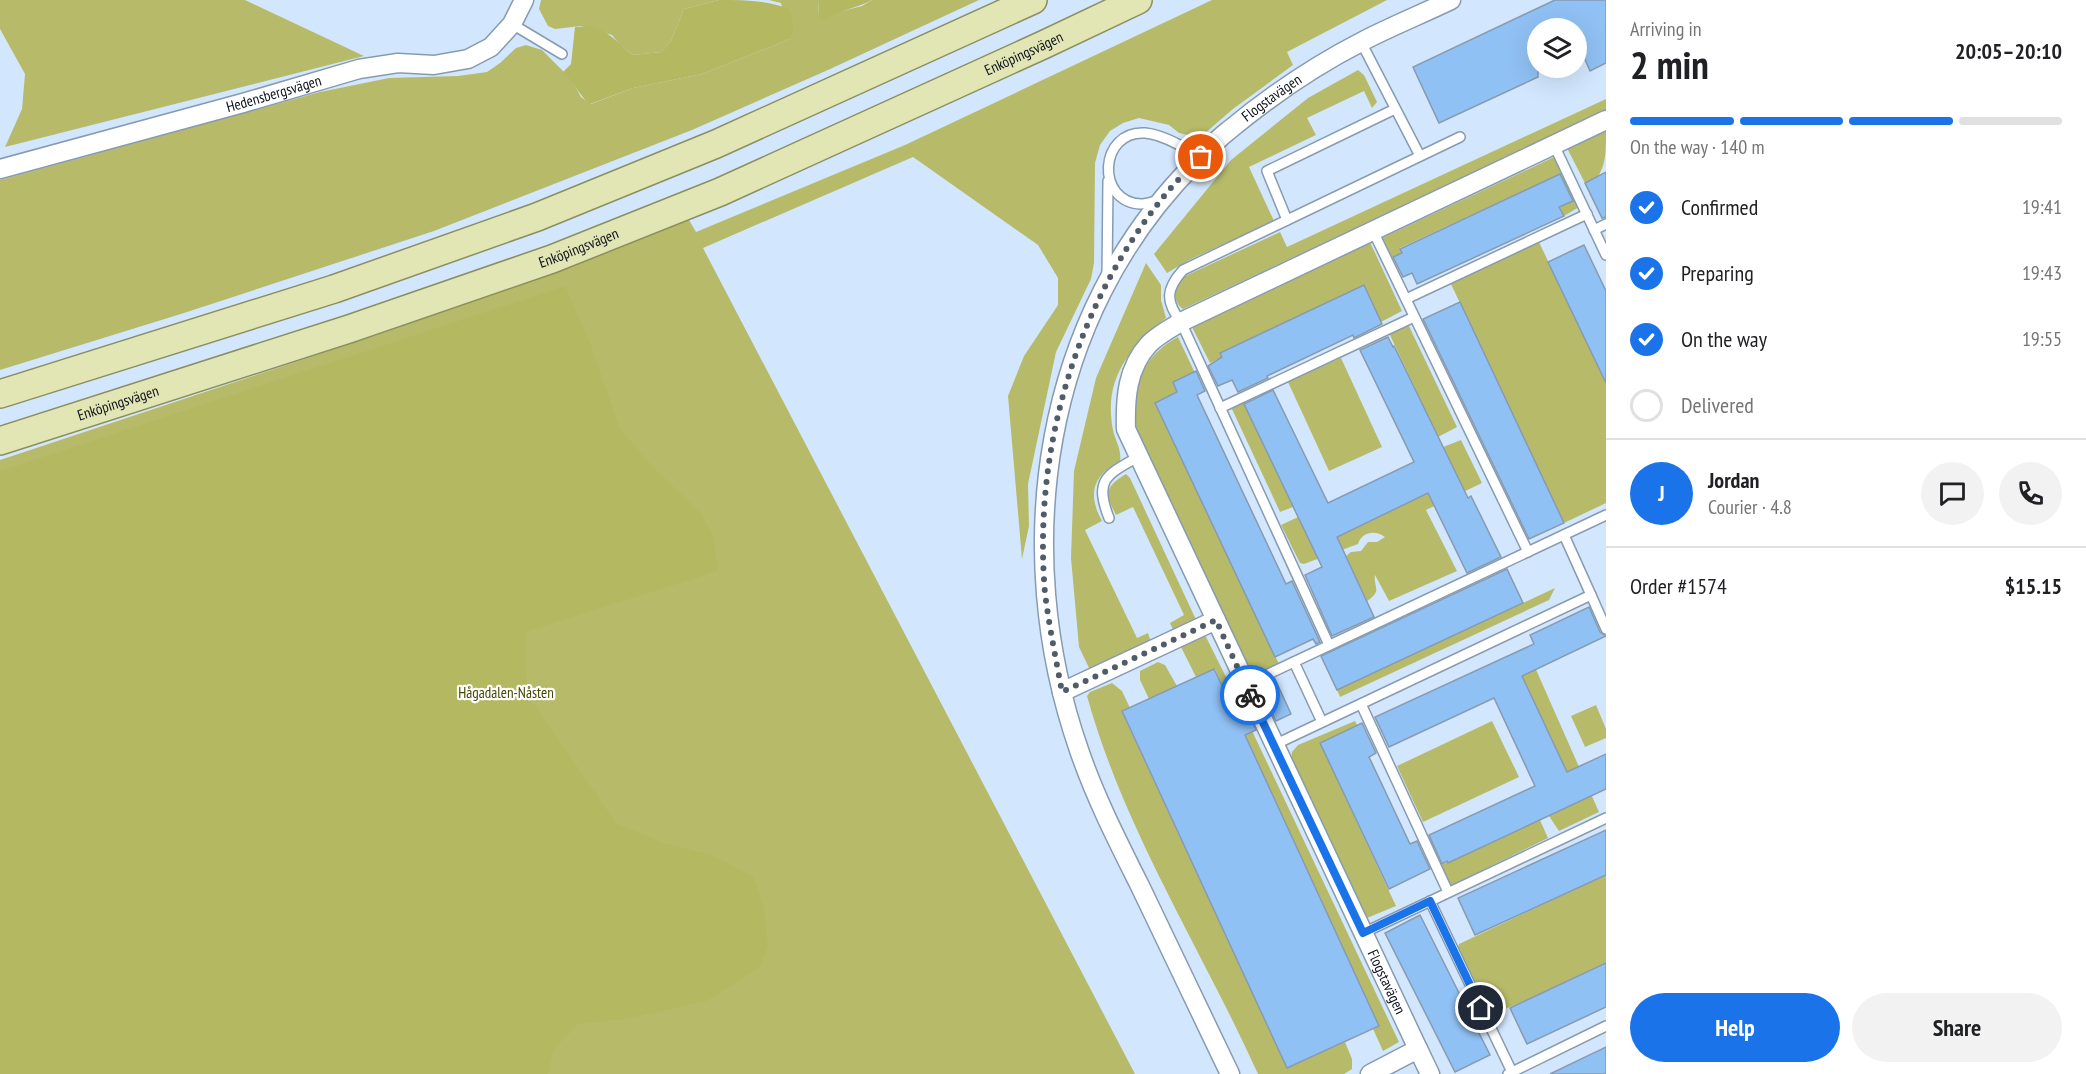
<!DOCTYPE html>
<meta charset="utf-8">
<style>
:root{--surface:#fff;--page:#f2f2f2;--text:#202124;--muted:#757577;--line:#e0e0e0;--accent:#1a73e8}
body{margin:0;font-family:"PT Sans Narrow",sans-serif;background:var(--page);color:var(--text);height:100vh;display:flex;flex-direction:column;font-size:22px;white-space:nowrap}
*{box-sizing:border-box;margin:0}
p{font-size:20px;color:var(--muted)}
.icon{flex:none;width:33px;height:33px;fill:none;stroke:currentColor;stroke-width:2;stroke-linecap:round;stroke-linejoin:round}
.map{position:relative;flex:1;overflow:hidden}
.side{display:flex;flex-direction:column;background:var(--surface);width:480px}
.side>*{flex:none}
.buttons{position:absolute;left:1527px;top:18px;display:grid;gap:12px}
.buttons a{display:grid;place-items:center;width:60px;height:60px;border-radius:50%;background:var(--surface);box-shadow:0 6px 24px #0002;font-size:30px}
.pin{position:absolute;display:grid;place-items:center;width:51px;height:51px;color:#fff;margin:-26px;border:3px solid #fff;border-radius:50%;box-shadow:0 2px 6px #0007}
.courier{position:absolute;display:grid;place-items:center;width:60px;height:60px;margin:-30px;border:4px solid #1a73e8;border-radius:50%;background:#fff;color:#222;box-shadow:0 2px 8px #0007}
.summary em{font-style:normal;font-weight:800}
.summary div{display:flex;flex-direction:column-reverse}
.summary{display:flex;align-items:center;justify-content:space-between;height:102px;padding:0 24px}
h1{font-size:39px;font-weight:800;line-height:45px}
.bar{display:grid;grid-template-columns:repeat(4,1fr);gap:9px 6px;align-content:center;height:72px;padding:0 24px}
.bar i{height:8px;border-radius:4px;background:var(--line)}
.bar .active{background:var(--accent)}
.bar p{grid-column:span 4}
.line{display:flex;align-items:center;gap:15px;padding:0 24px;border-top:2px solid var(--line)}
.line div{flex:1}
.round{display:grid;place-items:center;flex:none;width:63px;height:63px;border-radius:32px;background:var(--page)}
ol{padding:0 24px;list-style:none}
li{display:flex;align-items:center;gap:18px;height:66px}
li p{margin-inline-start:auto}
li .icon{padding:6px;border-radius:50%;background:var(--accent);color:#fff;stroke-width:4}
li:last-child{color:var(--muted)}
li i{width:33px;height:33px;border:3px solid var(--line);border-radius:50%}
.primary-button{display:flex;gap:12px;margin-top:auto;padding:12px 24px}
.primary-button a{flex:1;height:69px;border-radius:36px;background:var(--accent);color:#fff;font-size:24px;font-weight:800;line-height:69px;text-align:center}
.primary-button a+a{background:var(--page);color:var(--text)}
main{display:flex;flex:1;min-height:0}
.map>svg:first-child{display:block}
.green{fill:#b7bb69}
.forest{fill:#b4b860}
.building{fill:#90c1f4;stroke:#879ab0;stroke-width:1.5}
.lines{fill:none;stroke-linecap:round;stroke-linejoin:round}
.service-casing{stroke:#879bb0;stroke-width:12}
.minor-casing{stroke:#879bb0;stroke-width:21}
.primary-casing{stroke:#8a8f5d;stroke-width:30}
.service{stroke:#fff;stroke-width:9}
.minor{stroke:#fff;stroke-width:18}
.primary{stroke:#e2e5b4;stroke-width:27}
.done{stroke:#505c68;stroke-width:6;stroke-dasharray:0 10.8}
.route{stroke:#1a73e8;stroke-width:8}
.labels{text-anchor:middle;stroke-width:4.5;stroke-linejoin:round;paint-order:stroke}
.street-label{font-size:15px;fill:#0a1118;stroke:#fff}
.park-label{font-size:15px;fill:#464700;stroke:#fff}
</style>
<main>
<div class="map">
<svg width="1606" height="1074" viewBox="0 0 1606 1074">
<rect width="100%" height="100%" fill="#d2e7fe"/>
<g class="green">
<polygon points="0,0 245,0 364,56 5,147 22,109 25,74 0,29"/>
<polygon points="541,0 719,0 684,9 671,41 661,52 633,55 620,45 612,35 581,26 555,29 548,26 539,9"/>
<polygon points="769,0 819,0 818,17 862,6 872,0 979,0 828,70 692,130 434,231 184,313 0,370 0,180 320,92 389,78 458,76 487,72 500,63 516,48 526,45 542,50 572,80 581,97 591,104 633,88 702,74 790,39 781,3"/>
<polygon points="1212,0 1387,0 1287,52 1293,65 1233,109 1204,134 1192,136 1179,133 1169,125 1139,118 1123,123 1110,131 1100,145 1095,163 1094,263 1091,279 1056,352 1028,484 1029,526 1022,559 1008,396 1024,356 1058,305 1058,278 1038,245 913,157 703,248 1135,1074 0,1074 0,460 386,332 689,220 696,232 905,145"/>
<polygon points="1358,70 1364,75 1377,102 1372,108 1364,91 1307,118 1316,135 1249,167 1274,221 1189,260 1167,273 1154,254 1231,160 1308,98"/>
<path d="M 1606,99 L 1606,110 L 1183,309 C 1172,301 1174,289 1181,278 L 1280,232 L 1287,247 Z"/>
<path d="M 1606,130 C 1606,156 1606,174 1587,187 L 1567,148 Z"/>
<polygon points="1554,157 1579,207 1564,216 1547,180 1400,248 1402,253 1390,258 1382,238"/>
<polygon points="1538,240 1606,383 1606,503 1564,523 1450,282"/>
<polygon points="1370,242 1402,311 1381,322 1364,286 1220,353 1222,357 1210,363 1192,327"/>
<path d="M 1146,263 L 1161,285 L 1161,300 L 1166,318 C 1129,348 1103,379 1113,430 C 1115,440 1122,450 1120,461 C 1093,475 1087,494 1102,521 L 1085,530 L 1137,638 L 1148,633 L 1151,642 L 1090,670 L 1079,647 L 1071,558 L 1074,471 L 1096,378 Z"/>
<polygon points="1408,324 1457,427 1438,437 1389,333"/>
<path d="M 1178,337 L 1195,373 L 1177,392 L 1155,403 L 1279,664 L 1253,675 L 1248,672 L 1139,443 C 1128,400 1136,359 1178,337 Z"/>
<polygon points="1341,358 1382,447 1329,471 1288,382"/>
<polygon points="1243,401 1250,416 1293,507 1280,512 1231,407"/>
<path d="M 1461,440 L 1482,483 L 1426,510 L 1457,571 L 1389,601 L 1375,575 C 1373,588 1383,590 1367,601 L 1346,556 L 1351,552 L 1361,551 L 1368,542 L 1377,542 L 1385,537 C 1376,530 1362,531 1358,544 L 1304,564 L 1300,563 L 1281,525 L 1298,517 L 1313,548 L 1458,479 L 1443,447 Z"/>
<path d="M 1126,474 L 1130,478 L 1198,624 L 1175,634 L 1170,623 L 1184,615 L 1133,507 L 1116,515 C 1104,493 1105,487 1126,474 Z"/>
<polygon points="1555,588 1549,600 1340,697 1337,690"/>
<polygon points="1199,635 1205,635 1237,699 1399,1042 1383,1051 1373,1029 1379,1026 1215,669 1196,677 1180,645"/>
<polygon points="1526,647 1599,812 1559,831 1549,816 1580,801 1512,654"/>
<polygon points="1158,662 1165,665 1177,686 1149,699 1140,680 1140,671"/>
<path d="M 1112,683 L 1122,691 L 1130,708 L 1122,712 L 1287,1068 L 1345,1042 L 1352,1059 L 1352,1069 L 1344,1074 L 1258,1074 C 1201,948 1124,830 1087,696 L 1090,692 Z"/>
<polygon points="1596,705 1606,729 1606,738 1585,747 1571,716"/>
<polygon points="1355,721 1357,725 1320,743 1396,906 1367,918 1363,915 1291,763 1292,752 1298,745"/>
<polygon points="1492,721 1519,777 1423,822 1397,766"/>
<polygon points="1540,820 1548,838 1448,887 1439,866"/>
<path d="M 1606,875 L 1606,963 C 1586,972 1503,1015 1487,1013 L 1457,950 L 1459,944 Z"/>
</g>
<g class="forest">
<path d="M 719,0 C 742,0 769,0 789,9 L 794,28 L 790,39 L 702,74 L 633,88 L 590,104 C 578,95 575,82 563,72 L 571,64 L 575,27 C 605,23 613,40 633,55 L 661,52 L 671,41 L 684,9 Z"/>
<path d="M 819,0 L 872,0 C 856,9 838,9 825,21 L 818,18 Z"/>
<polygon points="565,286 590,343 620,429 654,468 700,512 714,537 718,571 525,632 527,694 616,823 661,842 712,855 753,876 764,908 768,947 760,967 707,1001 625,1019 578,1024 554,1049 548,1074 0,1074 0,471"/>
</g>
<g class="building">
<polygon points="1555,0 1606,0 1606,63 1590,71 1583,55 1576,58 1576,28 1538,28 1538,77 1439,123 1413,67"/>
<polygon points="1606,172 1606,217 1602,218 1585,183"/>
<polygon points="1560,174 1573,201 1559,207 1564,216 1417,284 1412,273 1403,277 1393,257 1402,253 1400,249"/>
<polygon points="1584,245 1606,291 1606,383 1548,262"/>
<polygon points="1364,285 1382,324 1354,338 1353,335 1267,376 1268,378 1238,392 1232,380 1218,386 1208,366 1222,357 1220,353"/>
<polygon points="1460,302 1564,523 1529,539 1423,319"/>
<polygon points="1388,337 1393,347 1394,346 1468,498 1471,496 1501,557 1467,573 1428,493 1337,537 1374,617 1332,636 1305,575 1322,567 1244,404 1273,390 1328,503 1414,462 1360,350"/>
<polygon points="1196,371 1205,391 1197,395 1286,584 1292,581 1320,642 1316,644 1313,639 1275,657 1155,403 1177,392 1173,382"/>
<polygon points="1507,569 1523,603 1337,690 1321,656"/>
<polygon points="1589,607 1600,632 1606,636 1522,676 1567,772 1606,754 1606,789 1448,863 1447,861 1442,864 1429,835 1535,786 1494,698 1389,747 1375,717 1534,644 1530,635"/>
<polygon points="1214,669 1229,700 1239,695 1256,730 1245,735 1379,1026 1287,1068 1122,711"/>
<polygon points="1275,679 1291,714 1276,721 1259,686"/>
<polygon points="1362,723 1376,753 1369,757 1410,844 1417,841 1430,869 1389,889 1320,743"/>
<polygon points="1606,830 1606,875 1475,935 1458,898"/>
<polygon points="1420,915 1490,1055 1455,1072 1385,933"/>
<polygon points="1606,963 1606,1007 1527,1044 1510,1008"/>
<polygon points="1606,1047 1606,1074 1550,1074"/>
</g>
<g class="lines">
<g class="service-casing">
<g id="service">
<polyline points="512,24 562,54"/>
<polyline points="1361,42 1420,156"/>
<polyline points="1554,145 1606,255"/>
<path d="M 1160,200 C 1154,201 1147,204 1141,204 C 1095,202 1099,130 1145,133 C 1165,135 1184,148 1201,157"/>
<polyline points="1287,220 1267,171 1395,109"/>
<polyline points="1594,230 1606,224"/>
<polyline points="1373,231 1528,552"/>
<polyline points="1107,278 1108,181"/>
<polyline points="1406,299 1587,214"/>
<polyline points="1220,408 1414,317"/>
<path d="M 1109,518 C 1094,480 1106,475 1138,457"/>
<polyline points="1564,535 1591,595"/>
<path d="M 1329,645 L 1181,322 C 1165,301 1166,289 1183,270 L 1460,137"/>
<polyline points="1294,662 1322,722"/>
<polyline points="1245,685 1606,515"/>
<polyline points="1361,704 1448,892"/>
<polyline points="1274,745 1591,595 1606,629"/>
<polyline points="1430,901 1512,1072"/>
<polyline points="1363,933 1606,818"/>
<polyline points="1508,1074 1606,1026"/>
</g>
</g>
<g class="minor-casing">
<g id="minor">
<path id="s1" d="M 0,169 L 243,103 L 359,69 L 398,63 L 434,65 L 468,59 L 491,47 L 512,24 L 524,0"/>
<path d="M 1216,620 L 1126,429 C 1125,398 1127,368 1149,344 C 1158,335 1171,328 1181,322 L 1606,120"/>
<path id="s2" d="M 1062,692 L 1216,620 L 1418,1049"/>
<path id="s3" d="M 1230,1074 C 1200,1011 1170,949 1140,886 C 1118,842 1095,797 1079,750 C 1009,549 1042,316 1195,163 C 1206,152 1216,140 1228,131 C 1269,97 1316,65 1363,41 C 1392,26 1422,14 1451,0"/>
<polyline points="1370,1074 1418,1049 1430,1074"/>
</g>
</g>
<g class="primary-casing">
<g id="primary">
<polyline points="0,394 334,289 537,217 716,144 1033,0"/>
<path id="s4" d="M 0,441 L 349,329 L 552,259 L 720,192 L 1043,45 L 1138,0"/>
</g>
</g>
<use href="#service" class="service"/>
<use href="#minor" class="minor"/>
<use href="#primary" class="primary"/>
</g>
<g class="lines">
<path class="done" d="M 1201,157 C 1187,171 1173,184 1161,200 C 1074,309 1033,454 1045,593 C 1049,626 1056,659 1062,692 L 1216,620 L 1250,695"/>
<polyline class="route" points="1250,695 1363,933 1430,901 1481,1008"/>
</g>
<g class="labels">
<g class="street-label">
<text dy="5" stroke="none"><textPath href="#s4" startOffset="1096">Enköpingsvägen</textPath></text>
<text dy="5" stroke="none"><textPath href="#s1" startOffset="284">Hedensbergsvägen</textPath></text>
<text dy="5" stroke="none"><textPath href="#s3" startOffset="1089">Flogstavägen</textPath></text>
<text dy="5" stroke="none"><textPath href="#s4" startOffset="610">Enköpingsvägen</textPath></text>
<text dy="5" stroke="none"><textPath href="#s4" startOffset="124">Enköpingsvägen</textPath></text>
<text dy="5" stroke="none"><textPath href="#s2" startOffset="570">Flogstavägen</textPath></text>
</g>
<g class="park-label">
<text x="506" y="698">Hågadalen-Nåsten</text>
</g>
</g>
</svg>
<div class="buttons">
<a><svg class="icon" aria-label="layers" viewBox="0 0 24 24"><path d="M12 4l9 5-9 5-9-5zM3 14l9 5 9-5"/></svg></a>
</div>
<div class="pin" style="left:1201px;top:157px;background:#ea580c"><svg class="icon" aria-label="bag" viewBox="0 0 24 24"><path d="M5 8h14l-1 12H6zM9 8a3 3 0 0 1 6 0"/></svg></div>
<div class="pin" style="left:1481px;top:1008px;background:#1f2937"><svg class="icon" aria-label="home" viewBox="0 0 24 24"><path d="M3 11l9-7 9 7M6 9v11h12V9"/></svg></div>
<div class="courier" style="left:1250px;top:695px"><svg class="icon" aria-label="bike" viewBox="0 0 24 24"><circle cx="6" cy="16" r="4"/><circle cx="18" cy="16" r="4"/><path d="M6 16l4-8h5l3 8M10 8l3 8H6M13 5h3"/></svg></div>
</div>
<section class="side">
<div class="summary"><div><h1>2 min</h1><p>Arriving in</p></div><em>20:05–20:10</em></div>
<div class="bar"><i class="active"></i><i class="active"></i><i class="active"></i><i></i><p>On the way · 140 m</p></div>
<ol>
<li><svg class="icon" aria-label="check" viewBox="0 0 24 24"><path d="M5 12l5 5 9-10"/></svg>Confirmed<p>19:41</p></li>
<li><svg class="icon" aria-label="check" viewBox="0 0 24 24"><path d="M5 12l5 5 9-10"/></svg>Preparing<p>19:43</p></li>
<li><svg class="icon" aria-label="check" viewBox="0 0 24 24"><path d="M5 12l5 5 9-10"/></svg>On the way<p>19:55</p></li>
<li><i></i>Delivered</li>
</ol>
<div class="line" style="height:108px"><b class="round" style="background:var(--accent);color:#fff">J</b><div><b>Jordan</b><p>Courier · 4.8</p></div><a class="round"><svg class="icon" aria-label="chat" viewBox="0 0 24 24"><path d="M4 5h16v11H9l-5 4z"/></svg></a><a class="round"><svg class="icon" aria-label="phone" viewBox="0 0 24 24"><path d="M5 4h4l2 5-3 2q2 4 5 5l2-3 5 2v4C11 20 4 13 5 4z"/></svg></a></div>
<div class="line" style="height:78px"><div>Order #1574</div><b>$15.15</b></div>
<div class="primary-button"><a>Help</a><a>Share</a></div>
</section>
</main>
